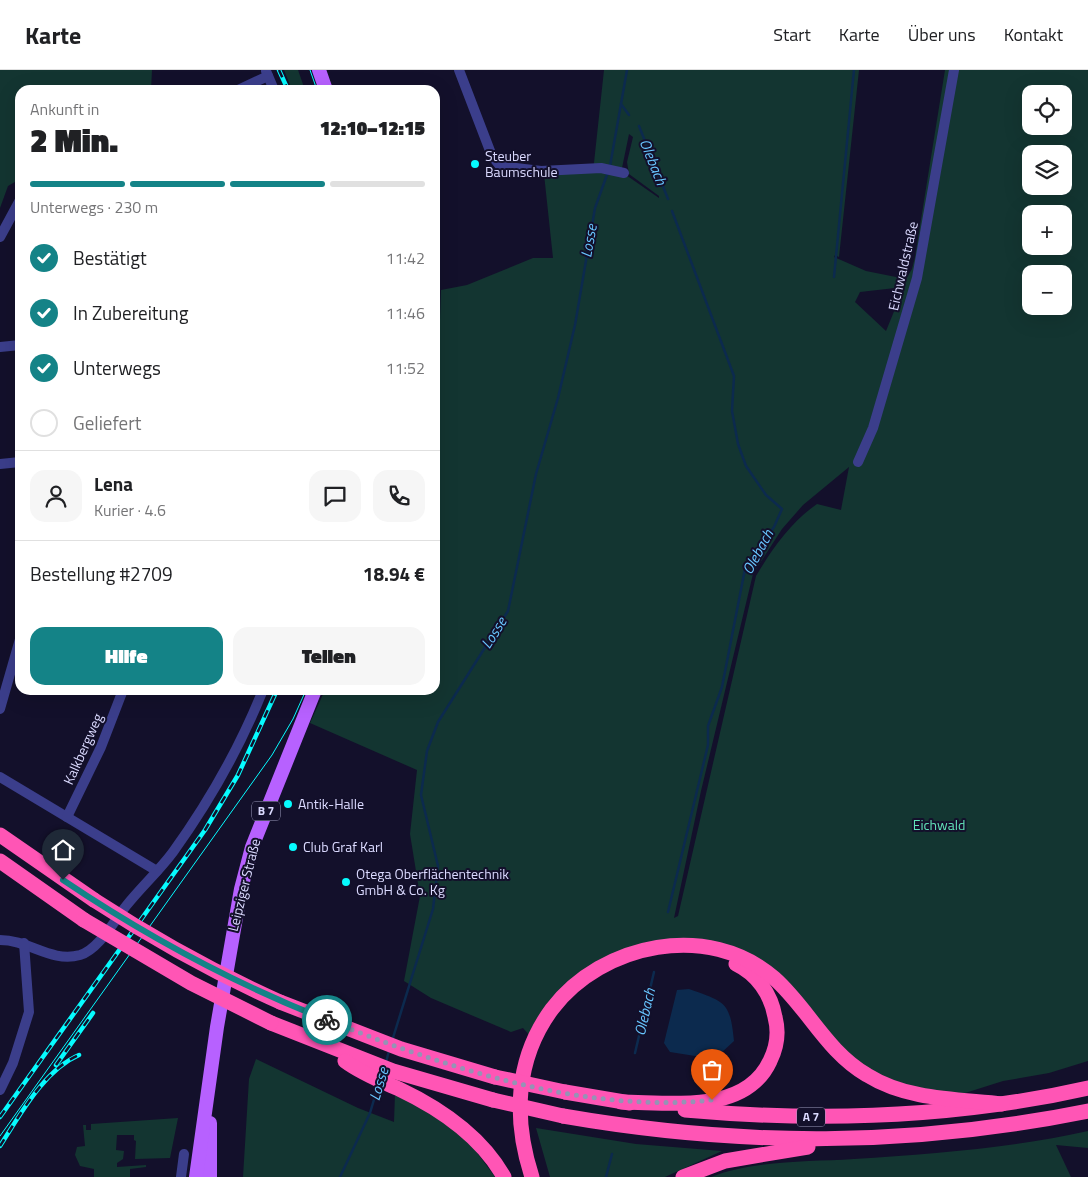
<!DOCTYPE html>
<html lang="de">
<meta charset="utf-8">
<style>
:root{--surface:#fff;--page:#f6f6f6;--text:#202124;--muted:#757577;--line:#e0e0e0;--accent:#148387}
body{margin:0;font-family:"Titillium Web",sans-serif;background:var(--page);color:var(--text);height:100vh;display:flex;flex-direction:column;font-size:19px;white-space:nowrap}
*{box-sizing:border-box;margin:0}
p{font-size:16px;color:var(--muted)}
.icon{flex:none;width:28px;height:28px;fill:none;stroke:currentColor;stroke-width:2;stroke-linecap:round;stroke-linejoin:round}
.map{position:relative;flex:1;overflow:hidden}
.panel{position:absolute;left:15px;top:15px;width:425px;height:610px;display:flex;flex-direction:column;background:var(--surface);border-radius:15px;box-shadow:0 5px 20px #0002}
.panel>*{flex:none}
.fabs{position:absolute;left:1022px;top:15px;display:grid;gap:10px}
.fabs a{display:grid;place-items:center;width:50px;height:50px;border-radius:10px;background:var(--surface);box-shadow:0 5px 20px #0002;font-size:25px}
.pin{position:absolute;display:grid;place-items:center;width:42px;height:42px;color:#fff;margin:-51px -21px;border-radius:50% 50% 50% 0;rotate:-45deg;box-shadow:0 0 5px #0007}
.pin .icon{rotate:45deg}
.courier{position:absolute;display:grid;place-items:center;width:50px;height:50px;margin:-25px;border:4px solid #148387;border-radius:50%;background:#fff;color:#222;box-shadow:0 1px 6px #0007}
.headline em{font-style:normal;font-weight:800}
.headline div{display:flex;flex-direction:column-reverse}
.headline{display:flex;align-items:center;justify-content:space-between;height:85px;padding:0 15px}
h1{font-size:32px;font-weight:800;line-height:38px}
.bar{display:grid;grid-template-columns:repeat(4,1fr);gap:8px 5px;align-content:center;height:60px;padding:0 15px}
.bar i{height:6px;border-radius:4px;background:var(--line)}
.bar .active{background:var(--accent)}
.bar p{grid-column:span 4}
.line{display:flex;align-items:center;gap:12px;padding:0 15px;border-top:1px solid var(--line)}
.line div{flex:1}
.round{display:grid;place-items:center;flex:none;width:52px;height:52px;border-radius:15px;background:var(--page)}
ol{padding:0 15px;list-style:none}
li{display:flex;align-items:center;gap:15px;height:55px}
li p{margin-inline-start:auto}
li .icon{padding:5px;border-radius:50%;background:var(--accent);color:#fff;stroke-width:4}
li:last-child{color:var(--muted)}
li i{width:28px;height:28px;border:2px solid var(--line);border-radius:50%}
.primary-button{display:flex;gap:10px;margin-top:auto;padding:10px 15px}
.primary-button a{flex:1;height:58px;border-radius:15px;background:var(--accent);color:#fff;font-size:20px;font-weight:800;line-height:58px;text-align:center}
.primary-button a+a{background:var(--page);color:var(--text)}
header{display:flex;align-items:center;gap:30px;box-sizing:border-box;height:70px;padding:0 25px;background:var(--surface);border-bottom:1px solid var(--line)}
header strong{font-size:24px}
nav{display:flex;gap:28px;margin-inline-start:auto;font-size:18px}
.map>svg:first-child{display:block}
.green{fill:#133531;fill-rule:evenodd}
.water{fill:#0c2a4e}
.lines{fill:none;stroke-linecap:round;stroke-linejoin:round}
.stream{stroke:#0c2a4e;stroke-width:2.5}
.minor{stroke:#3b3e8b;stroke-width:10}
.primary{stroke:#b761ff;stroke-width:14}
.motorway{stroke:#ff55b5;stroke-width:15}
.tram{stroke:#06fbff;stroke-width:1}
.rail-casing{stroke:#06fbff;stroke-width:4.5}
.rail{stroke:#13102b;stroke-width:2.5;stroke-dasharray:8;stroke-linecap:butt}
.motorway-bridge{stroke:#ff55b5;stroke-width:15}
.done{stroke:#9593b5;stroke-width:5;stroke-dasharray:0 9}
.route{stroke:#148387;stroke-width:6}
.poi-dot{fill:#06fbff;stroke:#13102b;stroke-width:2}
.labels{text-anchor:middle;stroke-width:4;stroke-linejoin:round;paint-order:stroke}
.shield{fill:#13102b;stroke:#9f9dbf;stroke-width:1}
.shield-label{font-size:12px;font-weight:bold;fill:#dbdaff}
.poi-label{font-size:14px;fill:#dbdaff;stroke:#13102b;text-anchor:start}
.street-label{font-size:14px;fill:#dbdaff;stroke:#13102b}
.park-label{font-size:14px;fill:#62e3b8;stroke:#13102b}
.water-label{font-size:15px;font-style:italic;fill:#68c6ff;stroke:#13102b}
</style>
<header>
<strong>Karte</strong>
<nav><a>Start</a><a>Karte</a><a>Über uns</a><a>Kontakt</a></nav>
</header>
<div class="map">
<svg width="1088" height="1107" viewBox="0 0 1088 1107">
<rect width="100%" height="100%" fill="#13102b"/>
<g class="green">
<polygon points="0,0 152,0 151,20 20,20 20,109 8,116 0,138"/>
<polygon points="284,0 298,0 305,20 292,20"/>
<path d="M 604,0 L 859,0 L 839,187 L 835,185 L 834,187 L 866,201 L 906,209 L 912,199 L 915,187 L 945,0 L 1088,0 L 1088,991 L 1049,1003 L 1003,1011 L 962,1024 L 941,1023 L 889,1011 L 855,991 L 811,942 L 711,873 L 595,897 L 531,967 L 523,958 L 511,962 L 431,928 L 404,911 L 420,826 L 410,764 L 417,700 L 310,653 L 325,620 L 435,620 L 435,396 L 441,220 L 467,215 L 533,188 L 553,188 L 544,104 L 593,102 ZM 1031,24 L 1064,24 L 1064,56 L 1031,56 ZM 629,64 L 633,67 L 627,92 L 629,104 L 659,126 L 659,128 L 626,105 L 622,98 ZM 1031,84 L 1064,84 L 1064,116 L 1031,116 ZM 1031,144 L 1064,144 L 1064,176 L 1031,176 ZM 1031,204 L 1064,204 L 1064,236 L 1031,236 ZM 904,217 L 886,261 L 855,232 L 860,222 ZM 849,397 L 841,440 L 817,434 C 791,452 772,479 756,506 L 678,846 L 674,848 L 701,721 L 753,504 L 782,459 L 803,435 Z"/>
<polygon points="256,989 358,1038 394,1052 395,1024 429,1042 467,1069 495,1107 243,1107 249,1009"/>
<polygon points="178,1048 170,1088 135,1089 136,1071 134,1070 134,1065 117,1065 116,1080 124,1081 123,1089 117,1093 117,1097 146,1095 146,1097 130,1099 130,1107 94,1107 94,1099 80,1096 75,1085 77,1077 85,1076 83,1055 86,1055 86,1060 91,1060 91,1054"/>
<polygon points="536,1058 636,1074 722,1081 665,1107 550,1107"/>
<path d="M 1088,1061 L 1088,1078 L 1056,1075 L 1071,1107 L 711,1107 C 755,1090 808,1092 854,1089 C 932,1084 1012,1078 1088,1061 Z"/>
</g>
<path class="water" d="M 689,919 C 725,932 730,931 734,971 L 720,984 L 695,986 L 670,982 L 664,973 L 677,920 Z"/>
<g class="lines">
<g class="stream">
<polyline points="621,34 629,45"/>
<polyline points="639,56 668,129"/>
<polyline points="610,96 627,0"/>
<polyline points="834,207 854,0"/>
<polyline points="668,842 708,675 708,656 722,617 745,499 774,457 782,439 766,425 746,396 738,374 732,341 734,306 672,141"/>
<polyline points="392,971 433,839 438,796 421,725 427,681 438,652 508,541 536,404 558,328 575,255 595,138 608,102"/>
<polyline points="635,983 654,902"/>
<polyline points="386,992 389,981"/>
<polyline points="340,1107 370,1043 378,1016"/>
<polyline points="606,1107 612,1084"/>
</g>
<g class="minor">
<polyline points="459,0 492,86 500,96 541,101 601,98 624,103"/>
<polyline points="266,1 274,20"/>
<polyline points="238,20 268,6"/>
<polyline points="0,167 20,130"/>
<polyline points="0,277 20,275"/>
<polyline points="858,392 873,358 917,208 954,0"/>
<polyline points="0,394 20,392"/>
<polyline points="0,639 20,569"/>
<polyline points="0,707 157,801"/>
<polyline points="67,747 101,677 123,620"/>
<path d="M 0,870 C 29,870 51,893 80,885 C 99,879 114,851 126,836 C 141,817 159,801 173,782 C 209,732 240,677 263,620"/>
<polyline points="0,1020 13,993 29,942 24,873"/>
<polyline points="181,1107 184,1084"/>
</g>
<g class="primary">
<polyline points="319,0 326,20"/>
<polyline points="210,1053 210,1107"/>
<polyline points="196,1107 217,957 241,819 252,777 315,620"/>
</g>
<g class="motorway">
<polyline points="0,765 94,830"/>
<polyline points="0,791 84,850"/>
<polyline points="280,932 401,979 495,1007"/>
<polyline points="271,953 393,1001 493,1030"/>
<path d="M 345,991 C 361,1003 381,1011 399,1019 C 441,1039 481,1066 504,1107"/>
<polyline points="565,1022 630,1033"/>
<path d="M 621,1032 C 669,1032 745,1045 770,991 C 777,977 779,962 775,947 C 771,924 757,904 736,894"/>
<path d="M 685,1040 C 819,1052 956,1048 1088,1018"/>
<path d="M 563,1046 C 742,1077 910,1077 1088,1041"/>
<path d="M 532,1107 C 513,1049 515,989 552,939 C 602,873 709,851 774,908 C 808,938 826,981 867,1005 C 907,1030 956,1029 1002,1034"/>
<polyline points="683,1107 725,1091 808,1077"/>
</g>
<g class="tram">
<polyline points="310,0 317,20"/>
<polyline points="0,1066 272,685 293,649 306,620"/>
</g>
<g class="rail-casing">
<g id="rail">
<polyline points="279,0 288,20"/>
<polyline points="56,995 93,943"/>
<polyline points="0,1047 205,760 238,705 277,620"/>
<path d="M 0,1076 C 20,1045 44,1000 79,985"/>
</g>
</g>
<use href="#rail" class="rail"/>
<g class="motorway-bridge">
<path d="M 94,830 C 154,869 215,903 280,932"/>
<polyline points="84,850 191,913 271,953"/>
<polyline points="495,1007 565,1022"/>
<polyline points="493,1030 563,1046"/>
</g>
</g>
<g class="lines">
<path class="done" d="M 327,950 C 445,997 583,1044 712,1030"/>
<path class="route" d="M 63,810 C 146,866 233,913 327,950"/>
</g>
<g class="poi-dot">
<circle cx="475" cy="94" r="5"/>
<circle cx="288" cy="734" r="5"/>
<circle cx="293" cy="777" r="5"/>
<circle cx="346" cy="812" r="5"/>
</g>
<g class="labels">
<g class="shield">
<rect x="252" y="731.5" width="28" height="19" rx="4"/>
<rect x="797" y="1037.5" width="28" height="19" rx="4"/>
</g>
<g class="shield-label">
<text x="266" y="745">B 7</text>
<text x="811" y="1051">A 7</text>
</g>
<g class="poi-label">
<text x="485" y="91">Steuber<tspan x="485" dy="16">Baumschule</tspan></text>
<text x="298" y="739">Antik-Halle</text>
<text x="303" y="782">Club Graf Karl</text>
<text x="356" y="809">Otega Oberflächentechnik<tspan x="356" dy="16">GmbH &amp; Co. Kg</tspan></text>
</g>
<g class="street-label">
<text transform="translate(903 196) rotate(-77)" y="5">Eichwaldstraße</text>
<text transform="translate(83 679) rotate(-66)" y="5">Kalkbergweg</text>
<text transform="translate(244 815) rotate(-76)" y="5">Leipziger Straße</text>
</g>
<g class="park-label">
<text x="939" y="760">Eichwald</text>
</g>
<g class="water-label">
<text transform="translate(653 92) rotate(68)" y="5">Olebach</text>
<text transform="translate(589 171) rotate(-80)" y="5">Losse</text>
<text transform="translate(758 482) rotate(-62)" y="5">Olebach</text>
<text transform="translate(494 563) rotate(-58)" y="5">Losse</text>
<text transform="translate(645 942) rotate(-77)" y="5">Olebach</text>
<text transform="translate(379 1014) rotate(-73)" y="5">Losse</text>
</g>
</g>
</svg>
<div class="fabs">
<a><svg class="icon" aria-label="locate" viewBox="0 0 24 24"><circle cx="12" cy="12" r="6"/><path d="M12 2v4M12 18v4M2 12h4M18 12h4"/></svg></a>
<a><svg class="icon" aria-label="layers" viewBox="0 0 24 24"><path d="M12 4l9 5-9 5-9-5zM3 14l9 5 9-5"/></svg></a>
<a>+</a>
<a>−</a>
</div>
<div class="pin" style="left:712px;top:1030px;background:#ea580c"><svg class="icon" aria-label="bag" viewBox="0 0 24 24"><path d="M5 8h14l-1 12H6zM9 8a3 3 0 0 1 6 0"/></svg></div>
<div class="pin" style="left:63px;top:810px;background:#1f2937"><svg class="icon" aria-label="home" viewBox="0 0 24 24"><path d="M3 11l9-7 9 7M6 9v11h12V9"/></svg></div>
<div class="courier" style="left:327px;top:950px"><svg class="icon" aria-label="bike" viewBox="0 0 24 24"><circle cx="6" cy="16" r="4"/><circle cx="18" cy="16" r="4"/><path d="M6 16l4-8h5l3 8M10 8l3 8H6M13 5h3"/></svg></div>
<section class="panel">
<div class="headline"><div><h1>2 Min.</h1><p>Ankunft in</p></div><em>12:10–12:15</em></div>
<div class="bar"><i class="active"></i><i class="active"></i><i class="active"></i><i></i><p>Unterwegs · 230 m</p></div>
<ol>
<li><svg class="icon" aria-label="check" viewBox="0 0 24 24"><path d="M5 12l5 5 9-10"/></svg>Bestätigt<p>11:42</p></li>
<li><svg class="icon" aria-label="check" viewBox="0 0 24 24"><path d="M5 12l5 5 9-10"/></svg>In Zubereitung<p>11:46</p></li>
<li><svg class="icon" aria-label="check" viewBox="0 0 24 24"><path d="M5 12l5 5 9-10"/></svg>Unterwegs<p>11:52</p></li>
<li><i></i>Geliefert</li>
</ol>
<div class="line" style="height:90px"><a class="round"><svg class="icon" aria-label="person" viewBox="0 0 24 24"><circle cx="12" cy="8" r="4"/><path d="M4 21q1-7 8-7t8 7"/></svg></a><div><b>Lena</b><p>Kurier · 4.6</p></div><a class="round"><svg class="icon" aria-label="chat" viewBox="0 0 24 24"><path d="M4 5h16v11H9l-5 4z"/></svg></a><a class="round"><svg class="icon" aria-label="phone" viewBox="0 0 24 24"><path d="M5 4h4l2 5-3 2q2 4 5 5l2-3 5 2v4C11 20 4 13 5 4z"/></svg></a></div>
<div class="line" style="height:65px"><div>Bestellung #2709</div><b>18.94 €</b></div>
<div class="primary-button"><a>Hilfe</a><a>Teilen</a></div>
</section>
</div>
